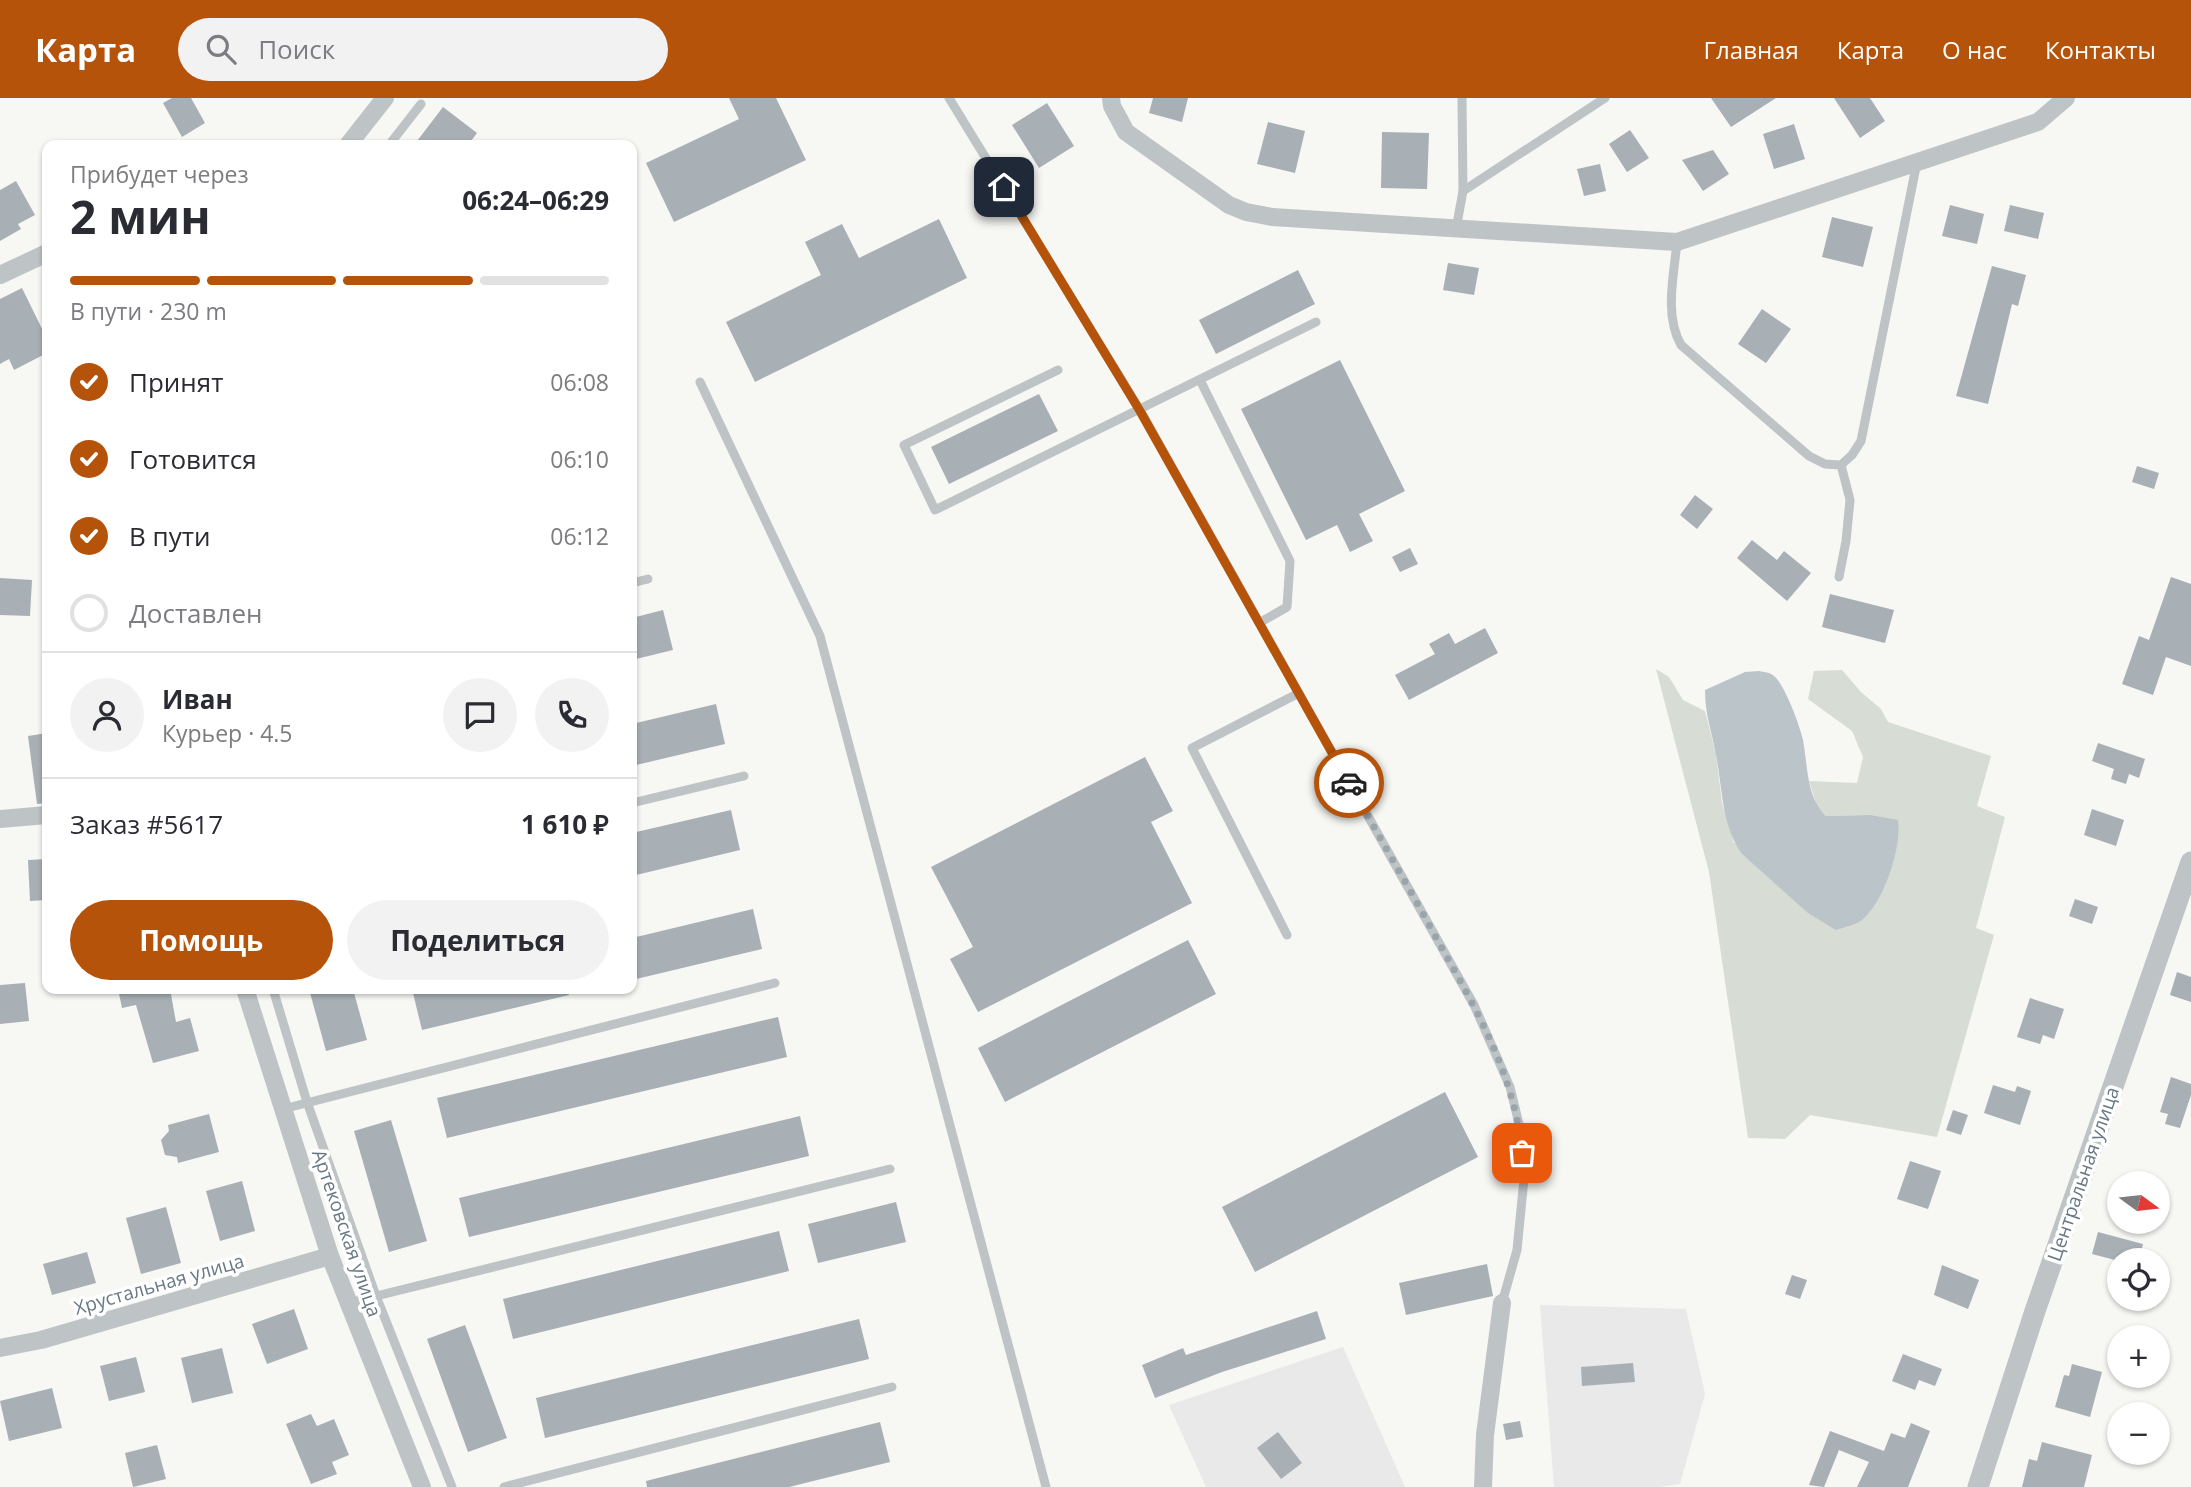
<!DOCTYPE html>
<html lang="ru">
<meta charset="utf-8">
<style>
:root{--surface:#fff;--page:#f2f2f3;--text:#2b2b33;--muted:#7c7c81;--line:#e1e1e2;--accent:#b45309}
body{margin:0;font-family:"Open Sans",sans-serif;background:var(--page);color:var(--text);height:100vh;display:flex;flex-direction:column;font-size:26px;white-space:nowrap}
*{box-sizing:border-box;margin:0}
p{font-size:23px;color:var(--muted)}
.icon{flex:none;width:38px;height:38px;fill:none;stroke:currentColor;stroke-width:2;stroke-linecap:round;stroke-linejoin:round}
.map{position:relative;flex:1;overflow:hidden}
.drawer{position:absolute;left:42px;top:42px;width:595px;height:854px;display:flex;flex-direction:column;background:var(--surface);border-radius:14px;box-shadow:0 2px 5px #0004}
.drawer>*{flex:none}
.needle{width:46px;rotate:105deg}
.fabs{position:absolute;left:2107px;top:1073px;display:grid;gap:14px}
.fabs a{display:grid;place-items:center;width:63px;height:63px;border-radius:50%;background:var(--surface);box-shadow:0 2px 5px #0004;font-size:35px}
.pin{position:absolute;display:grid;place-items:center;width:60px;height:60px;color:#fff;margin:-30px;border-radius:14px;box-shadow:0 4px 10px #0006}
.courier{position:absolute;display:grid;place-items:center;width:70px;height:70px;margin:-35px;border:5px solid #b45309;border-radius:50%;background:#fff;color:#222;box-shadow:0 2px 9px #0007}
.head em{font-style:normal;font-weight:700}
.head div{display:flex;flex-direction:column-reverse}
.head{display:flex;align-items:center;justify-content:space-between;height:119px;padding:0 28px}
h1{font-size:46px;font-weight:700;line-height:52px}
.bar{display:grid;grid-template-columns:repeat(4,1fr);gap:10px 7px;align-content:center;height:84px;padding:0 28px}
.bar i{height:9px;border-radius:5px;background:var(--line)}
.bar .active{background:var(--accent)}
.bar p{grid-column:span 4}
.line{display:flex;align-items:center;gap:18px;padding:0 28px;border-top:2px solid var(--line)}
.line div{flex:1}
.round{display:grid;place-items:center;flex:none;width:74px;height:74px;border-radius:37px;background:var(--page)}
ol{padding:0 28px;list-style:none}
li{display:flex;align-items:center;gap:21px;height:77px}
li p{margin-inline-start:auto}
li .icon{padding:7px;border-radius:50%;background:var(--accent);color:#fff;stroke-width:4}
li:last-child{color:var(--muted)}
li i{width:38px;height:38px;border:4px solid var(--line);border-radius:50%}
.primary-button{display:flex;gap:14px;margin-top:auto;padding:14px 28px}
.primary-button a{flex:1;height:80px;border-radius:42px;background:var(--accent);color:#fff;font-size:28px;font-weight:700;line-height:80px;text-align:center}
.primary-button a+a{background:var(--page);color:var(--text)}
header{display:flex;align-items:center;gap:42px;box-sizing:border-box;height:98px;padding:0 35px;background:var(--accent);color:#fff}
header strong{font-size:33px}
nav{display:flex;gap:38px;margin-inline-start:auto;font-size:24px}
.search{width:490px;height:63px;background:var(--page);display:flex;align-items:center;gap:18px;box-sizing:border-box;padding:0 24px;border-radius:38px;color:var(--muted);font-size:26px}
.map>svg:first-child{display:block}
.built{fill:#e8e9e8}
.green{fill:#d7dcd4}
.water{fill:#bac4c9}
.building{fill:#a8b0b5}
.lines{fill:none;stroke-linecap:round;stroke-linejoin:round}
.service{stroke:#bec3c6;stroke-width:9}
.minor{stroke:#bec3c6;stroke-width:18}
.tertiary{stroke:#bec3c6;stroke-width:21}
.done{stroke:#9aa4ab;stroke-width:7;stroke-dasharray:0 12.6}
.route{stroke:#b45309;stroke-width:9}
.labels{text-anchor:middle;stroke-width:7;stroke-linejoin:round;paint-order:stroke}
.street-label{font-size:19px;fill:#687884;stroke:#fff}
</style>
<header>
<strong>Карта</strong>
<div class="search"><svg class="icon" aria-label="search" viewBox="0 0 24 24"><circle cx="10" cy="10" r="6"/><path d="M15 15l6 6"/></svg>Поиск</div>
<nav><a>Главная</a><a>Карта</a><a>О нас</a><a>Контакты</a></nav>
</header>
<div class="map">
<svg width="2191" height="1389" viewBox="0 0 2191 1389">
<rect width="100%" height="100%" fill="#f7f7f4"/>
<g class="built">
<polygon points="1540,1207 1686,1211 1705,1296 1680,1386 1659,1389 1554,1389"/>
<polygon points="1343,1249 1405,1389 1206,1389 1169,1307"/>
</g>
<polygon class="green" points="1656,571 1669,579 1683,602 1705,613 1716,656 1722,705 1734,745 1870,717 1826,718 1817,708 1809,683 1857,685 1863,659 1852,633 1808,601 1814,573 1842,572 1861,594 1881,611 1888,624 1991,658 1977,708 2005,719 1976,830 1994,837 1937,1039 1810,1017 1785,1041 1748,1040 1709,774"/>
<path class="water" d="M 1759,573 C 1765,574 1771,575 1774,578 C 1785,587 1800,628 1803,642 C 1808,669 1806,698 1826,718 L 1870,717 L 1898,722 C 1902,749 1884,804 1862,822 C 1856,827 1844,829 1836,832 L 1808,815 L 1742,756 C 1721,726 1723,692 1716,657 C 1712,633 1705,618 1705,592 L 1745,574 Z"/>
<g class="building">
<polygon points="172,0 191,0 205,25 182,39 163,5"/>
<polygon points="729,0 776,0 806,62 674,124 646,65 739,21"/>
<polygon points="1153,0 1188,0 1182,24 1149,15"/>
<polygon points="1711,0 1776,0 1731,29"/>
<polygon points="1834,0 1870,0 1885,23 1860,40"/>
<polygon points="1047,5 1074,48 1039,70 1012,27"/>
<polygon points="443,9 477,35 468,47 414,47"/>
<polygon points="1268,24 1305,33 1295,75 1257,66"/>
<polygon points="1794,26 1805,61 1774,71 1763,36"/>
<polygon points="1630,32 1649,60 1627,74 1609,46"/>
<polygon points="1382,34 1429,35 1427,91 1381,90"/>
<polygon points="1713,52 1729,76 1703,93 1682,62"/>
<polygon points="1600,66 1606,93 1584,98 1577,71"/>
<polygon points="16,83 35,117 18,126 21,131 0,143 0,92"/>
<polygon points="1950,107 1984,116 1977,146 1942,138"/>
<polygon points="2010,107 2044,115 2038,141 2004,133"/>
<polygon points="1832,119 1873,129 1863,169 1822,159"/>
<polygon points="939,121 967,180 755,284 726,224 821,177 805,144 842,126 859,160"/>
<polygon points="1448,165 1479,170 1474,197 1443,192"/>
<polygon points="1992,168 2026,177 2018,208 2012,206 1988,306 1956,298"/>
<polygon points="1298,172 1315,206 1216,256 1199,222"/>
<polygon points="22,190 47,241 47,255 14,272 9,261 0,266 0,201"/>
<polygon points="1762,211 1791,231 1766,265 1738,246"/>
<polygon points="1340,262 1405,393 1359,416 1373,443 1350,454 1337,427 1306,442 1241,311"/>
<polygon points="1039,296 1058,333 949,386 931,349"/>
<polygon points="2137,368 2159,375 2154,391 2132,384"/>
<polygon points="1695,397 1713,411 1697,431 1680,417"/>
<polygon points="1752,442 1777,462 1784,453 1811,475 1787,503 1737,460"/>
<polygon points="1410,450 1418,466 1400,474 1392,459"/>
<polygon points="2171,479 2191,486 2191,568 2166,559 2153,597 2122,586 2139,538 2149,542"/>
<polygon points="0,480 32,482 30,518 0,517"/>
<polygon points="1830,496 1894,512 1885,545 1822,529"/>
<polygon points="663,512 673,552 632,562 632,520"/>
<polygon points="1485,530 1498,555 1409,602 1395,577 1435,556 1429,546 1449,535 1455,546"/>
<polygon points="716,606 725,646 632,668 632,626"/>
<polygon points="47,635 47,705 37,706 28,638"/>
<polygon points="2098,645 2145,661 2139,680 2129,676 2126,686 2111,681 2114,671 2092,663"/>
<polygon points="1145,659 1173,713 1151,724 1192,805 978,914 950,861 973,849 931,769"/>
<polygon points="2092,711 2124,722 2116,748 2084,737"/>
<polygon points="731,712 740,752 632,778 632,735"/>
<polygon points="47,761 47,802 30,803 28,762"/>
<polygon points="2075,801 2098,809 2092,826 2069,818"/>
<polygon points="753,811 762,851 632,882 632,840"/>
<polygon points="1188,842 1216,896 1005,1004 978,950"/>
<polygon points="2177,874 2191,879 2191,904 2170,897"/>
<polygon points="25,885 29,923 0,926 0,887"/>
<polygon points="118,891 170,891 176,924 190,920 199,953 153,965 136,907 122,910"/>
<polygon points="309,891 353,891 367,942 326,953"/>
<polygon points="412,891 568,891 569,897 422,932"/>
<polygon points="2030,900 2064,911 2054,941 2043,937 2040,946 2017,939"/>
<polygon points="778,919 787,959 447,1040 437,1000"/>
<polygon points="2171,979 2191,986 2191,997 2180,1030 2165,1026 2168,1016 2160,1014"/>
<polygon points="1993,987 2015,994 2017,988 2031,993 2020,1027 1984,1015"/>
<polygon points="1445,994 1478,1059 1255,1174 1222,1109"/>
<polygon points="1953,1012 1968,1017 1961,1037 1946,1032"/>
<polygon points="209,1016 219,1054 178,1065 177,1059 165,1057 161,1042 169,1033 168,1027"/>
<polygon points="800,1018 809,1058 469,1139 459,1100"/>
<polygon points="391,1022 427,1143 389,1154 354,1033"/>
<polygon points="1910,1063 1941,1073 1928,1111 1897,1101"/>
<polygon points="242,1083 255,1133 220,1143 206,1093"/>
<polygon points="896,1104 906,1144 818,1165 808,1126"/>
<polygon points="166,1109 181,1165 141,1176 126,1120"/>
<polygon points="779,1133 789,1173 513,1241 503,1201"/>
<polygon points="2098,1134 2143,1146 2139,1162 2115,1162 2092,1156"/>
<polygon points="87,1154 96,1185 52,1197 43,1166"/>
<polygon points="1487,1166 1493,1198 1406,1217 1399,1185"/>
<polygon points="1942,1167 1979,1182 1968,1211 1934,1197"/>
<polygon points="1792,1177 1807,1182 1800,1201 1785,1196"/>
<polygon points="294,1211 308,1251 267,1266 252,1226"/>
<polygon points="1317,1213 1326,1241 1222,1274 1155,1300 1142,1267 1183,1250 1186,1257"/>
<polygon points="859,1221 869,1261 545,1340 536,1300"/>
<polygon points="465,1227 507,1340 468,1354 427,1241"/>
<polygon points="222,1250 233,1295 192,1305 181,1260"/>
<polygon points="1903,1256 1942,1271 1935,1288 1919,1282 1915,1292 1892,1283"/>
<polygon points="136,1259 145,1294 109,1303 100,1268"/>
<polygon points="1633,1265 1635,1284 1582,1288 1581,1269"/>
<polygon points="2072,1266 2102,1274 2090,1319 2055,1309 2064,1277 2069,1278"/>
<polygon points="52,1290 62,1330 9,1343 0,1303"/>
<polygon points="311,1316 317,1328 334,1321 349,1357 332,1364 337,1376 311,1386 286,1326"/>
<polygon points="1520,1323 1523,1339 1506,1342 1503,1326"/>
<polygon points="880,1324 890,1364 789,1389 647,1389 646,1383"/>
<polygon points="1911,1325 1930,1333 1908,1389 1857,1389 1869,1364 1839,1352 1824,1389 1809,1387 1830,1333 1884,1353 1891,1335 1905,1340"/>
<polygon points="1278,1334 1302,1365 1281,1381 1257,1350"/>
<polygon points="2042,1344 2092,1357 2084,1389 2022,1389 2029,1361 2037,1363"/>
<polygon points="157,1347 166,1381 133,1389 125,1355"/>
</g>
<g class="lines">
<g class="service">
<polyline points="949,0 1140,312 1474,907 1510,989 1520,1030 1524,1081 1517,1152 1502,1205"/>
<polyline points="389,47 421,6"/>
<polyline points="1463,93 1605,0"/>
<polyline points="1456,131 1463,93 1462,0"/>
<path d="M 1677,144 C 1674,177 1664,217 1681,247 L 1809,358 L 1825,366 L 1841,367 L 1852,357 L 1861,343 L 1917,64"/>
<polyline points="1058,272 904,347 935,412 1316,224"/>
<polyline points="1200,282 1290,463 1287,509 1259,525"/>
<polyline points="700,284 820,538 1046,1389"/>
<polyline points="1839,479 1846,443 1850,402 1841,367"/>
<polyline points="632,485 648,481"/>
<polyline points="632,705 744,678"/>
<polyline points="1287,837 1192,650 1299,595"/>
<polyline points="273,891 307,1004 376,1198 452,1389"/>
<polyline points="283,1011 775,885"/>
<polyline points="348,1205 890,1071"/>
<polyline points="504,1389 892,1289"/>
</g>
<g class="minor">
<polyline points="1111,0 1112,8 1126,34 1229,107 1246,114 1272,119 1677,144 2038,24 2066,0"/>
<polyline points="348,47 385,0"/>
<polyline points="0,177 47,155"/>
<polyline points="0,721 47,717"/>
<polyline points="245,891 330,1158 422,1389"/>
<polyline points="0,1250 41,1242 330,1158"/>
<polyline points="1483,1389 1485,1337 1502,1205"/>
</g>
<polyline class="tertiary" points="1978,1389 2035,1213 2191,764"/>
</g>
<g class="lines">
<path class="done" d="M 1349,685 C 1379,738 1409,790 1438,843 C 1476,911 1515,977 1522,1055"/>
<polyline class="route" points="1004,89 1140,313 1349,685"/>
</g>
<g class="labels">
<g class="street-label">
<text transform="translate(2083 1076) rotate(-71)" y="7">Центральная улица</text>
<text transform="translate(347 1135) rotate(71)" y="7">Артековская улица</text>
<text transform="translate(159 1186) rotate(-16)" y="7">Хрустальная улица</text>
</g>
</g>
</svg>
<div class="fabs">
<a><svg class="needle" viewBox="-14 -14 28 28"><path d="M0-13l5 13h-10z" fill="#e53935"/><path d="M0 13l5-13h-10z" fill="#7c7c81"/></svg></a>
<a><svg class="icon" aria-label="locate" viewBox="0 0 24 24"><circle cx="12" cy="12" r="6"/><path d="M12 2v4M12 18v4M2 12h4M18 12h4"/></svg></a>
<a>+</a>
<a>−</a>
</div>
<div class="pin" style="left:1522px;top:1055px;background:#ea580c"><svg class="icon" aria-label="bag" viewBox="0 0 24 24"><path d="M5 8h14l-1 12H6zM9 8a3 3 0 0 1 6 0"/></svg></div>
<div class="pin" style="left:1004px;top:89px;background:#1f2937"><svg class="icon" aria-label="home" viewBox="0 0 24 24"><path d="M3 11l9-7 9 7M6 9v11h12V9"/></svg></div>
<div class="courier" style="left:1349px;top:685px"><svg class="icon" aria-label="car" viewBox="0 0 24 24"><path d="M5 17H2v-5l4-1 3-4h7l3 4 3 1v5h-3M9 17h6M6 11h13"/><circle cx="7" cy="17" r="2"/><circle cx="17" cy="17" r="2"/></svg></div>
<section class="drawer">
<div class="head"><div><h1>2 мин</h1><p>Прибудет через</p></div><em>06:24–06:29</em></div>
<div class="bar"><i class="active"></i><i class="active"></i><i class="active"></i><i></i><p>В пути · 230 m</p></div>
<ol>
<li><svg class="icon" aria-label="check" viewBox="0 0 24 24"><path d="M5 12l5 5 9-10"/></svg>Принят<p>06:08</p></li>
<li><svg class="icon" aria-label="check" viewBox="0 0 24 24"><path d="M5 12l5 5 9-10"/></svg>Готовится<p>06:10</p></li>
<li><svg class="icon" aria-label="check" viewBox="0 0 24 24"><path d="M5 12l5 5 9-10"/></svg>В пути<p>06:12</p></li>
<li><i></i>Доставлен</li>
</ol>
<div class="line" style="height:126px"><a class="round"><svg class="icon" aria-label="person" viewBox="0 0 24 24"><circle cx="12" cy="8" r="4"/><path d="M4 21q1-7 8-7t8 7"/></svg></a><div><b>Иван</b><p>Курьер · 4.5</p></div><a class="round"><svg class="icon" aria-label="chat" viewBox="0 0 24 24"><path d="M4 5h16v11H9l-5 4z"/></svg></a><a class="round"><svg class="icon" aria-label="phone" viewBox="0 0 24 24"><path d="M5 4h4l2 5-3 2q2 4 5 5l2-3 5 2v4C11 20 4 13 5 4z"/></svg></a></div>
<div class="line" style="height:91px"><div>Заказ #5617</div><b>1 610 ₽</b></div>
<div class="primary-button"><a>Помощь</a><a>Поделиться</a></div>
</section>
</div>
